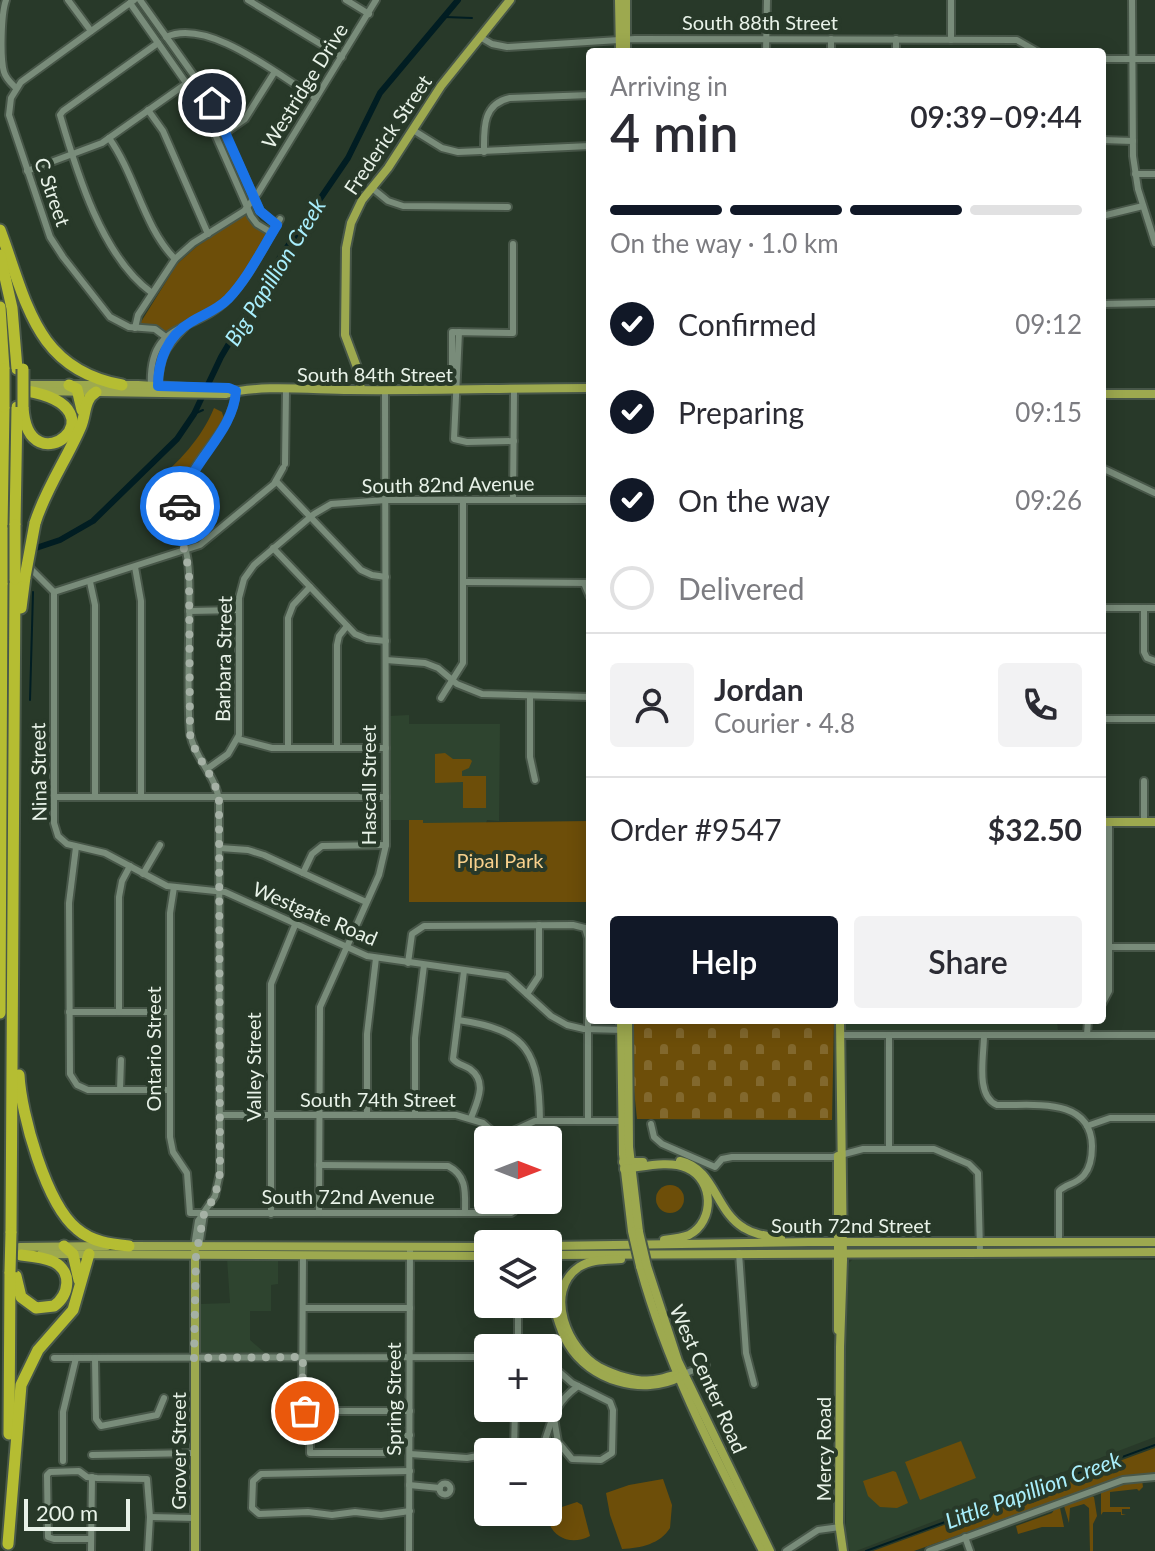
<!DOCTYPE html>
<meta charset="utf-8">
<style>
:root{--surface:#fff;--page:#f2f2f3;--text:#2b2b33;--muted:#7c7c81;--line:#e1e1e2;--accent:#111827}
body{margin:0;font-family:Lato,sans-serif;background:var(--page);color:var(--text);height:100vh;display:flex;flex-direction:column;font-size:30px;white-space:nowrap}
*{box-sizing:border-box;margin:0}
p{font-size:26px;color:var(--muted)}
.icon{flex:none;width:44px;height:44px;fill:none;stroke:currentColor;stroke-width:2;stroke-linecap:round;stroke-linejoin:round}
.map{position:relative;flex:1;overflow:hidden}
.side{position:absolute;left:586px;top:48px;width:520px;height:976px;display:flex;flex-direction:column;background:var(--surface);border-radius:8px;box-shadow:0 4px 20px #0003}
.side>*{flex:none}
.needle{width:52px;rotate:90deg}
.buttons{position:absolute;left:474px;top:1126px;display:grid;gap:16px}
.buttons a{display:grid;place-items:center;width:88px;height:88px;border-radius:8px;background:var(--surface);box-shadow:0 4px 20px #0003;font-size:40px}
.scale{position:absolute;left:24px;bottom:20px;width:106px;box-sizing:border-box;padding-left:8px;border:4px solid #e8f2e8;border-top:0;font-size:22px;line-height:28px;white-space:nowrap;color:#e8f2e8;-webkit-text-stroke:6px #283929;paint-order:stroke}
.pin{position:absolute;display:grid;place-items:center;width:68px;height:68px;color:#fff;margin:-34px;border:4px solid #fff;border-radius:50%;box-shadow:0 2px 8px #0007}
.courier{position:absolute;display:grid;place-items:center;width:80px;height:80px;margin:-40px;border:6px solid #1a73e8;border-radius:50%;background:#fff;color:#222;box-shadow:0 2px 10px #0007}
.summary em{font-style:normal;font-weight:600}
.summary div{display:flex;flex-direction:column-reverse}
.summary{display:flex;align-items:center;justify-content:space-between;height:136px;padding:0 24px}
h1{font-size:52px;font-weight:600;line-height:60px}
.bar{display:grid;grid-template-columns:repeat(4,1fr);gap:12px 8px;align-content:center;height:96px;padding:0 24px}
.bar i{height:10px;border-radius:6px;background:var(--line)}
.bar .on{background:var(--accent)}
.bar p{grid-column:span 4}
.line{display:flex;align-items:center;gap:20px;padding:0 24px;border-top:2px solid var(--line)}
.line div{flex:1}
.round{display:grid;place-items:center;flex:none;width:84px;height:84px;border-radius:8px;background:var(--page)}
ol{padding:0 24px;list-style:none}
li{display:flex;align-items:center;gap:24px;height:88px}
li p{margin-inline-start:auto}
li .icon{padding:8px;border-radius:50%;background:var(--accent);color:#fff;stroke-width:4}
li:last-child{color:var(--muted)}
li i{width:44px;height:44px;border:4px solid var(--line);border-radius:50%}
.button{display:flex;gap:16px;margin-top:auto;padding:16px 24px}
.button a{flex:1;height:92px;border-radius:8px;background:var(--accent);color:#fff;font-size:32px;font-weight:600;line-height:92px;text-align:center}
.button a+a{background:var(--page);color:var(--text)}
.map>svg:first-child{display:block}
.built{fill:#2e442f}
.green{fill:#6d4e09}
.cemetery{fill:url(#cemetery-stones)}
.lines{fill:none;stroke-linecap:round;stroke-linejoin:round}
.stream{stroke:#011d22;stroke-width:2}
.river{stroke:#011d22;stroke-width:6}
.minor-casing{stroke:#485749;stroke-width:10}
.major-casing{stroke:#485749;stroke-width:12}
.highway-casing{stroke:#485749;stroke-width:15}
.minor{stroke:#798c7a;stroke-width:6}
.major{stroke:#9da94f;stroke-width:8}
.highway{stroke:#b5bd32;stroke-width:11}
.major-bridge-casing{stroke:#485749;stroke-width:12;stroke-linecap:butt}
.highway-bridge-casing{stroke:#485749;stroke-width:15;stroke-linecap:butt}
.major-bridge{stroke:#9da94f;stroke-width:8}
.highway-bridge{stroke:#b5bd32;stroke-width:11}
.done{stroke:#a5b1a5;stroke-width:8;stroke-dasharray:0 14.4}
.route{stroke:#1a73e8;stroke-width:10}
.labels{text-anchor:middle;stroke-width:8;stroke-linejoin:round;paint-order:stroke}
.street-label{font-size:20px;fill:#e8f2e8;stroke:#283929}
.park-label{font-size:20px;fill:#f7d08c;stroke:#283929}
.water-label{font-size:22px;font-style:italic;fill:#a9effd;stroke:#283929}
</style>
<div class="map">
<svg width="1155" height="1551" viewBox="0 0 1155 1551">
<defs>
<pattern id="cemetery-stones" width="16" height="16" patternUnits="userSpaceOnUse" patternTransform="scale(2)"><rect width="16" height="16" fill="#6d4e09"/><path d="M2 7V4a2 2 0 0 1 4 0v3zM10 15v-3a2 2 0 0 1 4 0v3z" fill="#82682d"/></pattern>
</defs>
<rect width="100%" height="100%" fill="#283929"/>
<g class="built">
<polygon points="409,715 409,724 500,724 499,821 487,820 486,823 423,823 422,820 389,820 389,716"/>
<polygon points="845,1020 1057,1020 1058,1031 845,1031"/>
<polygon points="855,1257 1155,1260 1155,1437 856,1551 850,1551 846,1539 846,1334 849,1263"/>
<polygon points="227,1258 278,1258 278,1284 271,1285 271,1311 250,1311 250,1340 264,1352 263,1356 198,1353 200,1304 230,1303"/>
</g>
<g class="green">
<polygon points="247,212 253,224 265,233 265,237 233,289 222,300 167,332 153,325 139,325 177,264 196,247"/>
<path d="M 214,408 L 222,412 L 224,419 L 192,463 L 179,492 L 153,484 C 178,463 202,438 214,408 Z"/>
<polygon points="445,753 453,759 470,759 472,761 469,768 462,771 462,776 486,776 486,808 463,808 463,782 435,783 435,754"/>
<polygon points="409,820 423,820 423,823 590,821 590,902 409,902"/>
<circle cx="670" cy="1199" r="14"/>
<polygon points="961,1441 976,1478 920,1500 905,1462"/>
<polygon points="1155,1448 1155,1474 1125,1476 914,1551 873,1551"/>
<polygon points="893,1471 896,1472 908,1503 897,1508 880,1507 868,1496 863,1481"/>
<path d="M 663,1479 L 672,1505 L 670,1528 C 660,1544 641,1548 622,1549 L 610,1515 L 606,1493 L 629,1485 Z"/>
<polygon points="1142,1480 1143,1487 1139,1491 1137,1489 1110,1492 1110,1507 1130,1507 1130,1509 1122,1509 1122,1514 1126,1515 1121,1515 1121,1512 1103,1512 1101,1515 1101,1491 1123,1483"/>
<polygon points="1090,1495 1094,1497 1097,1516 1093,1524 1093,1551 1090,1551 1089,1508 1084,1504 1070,1508 1069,1523 1064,1506"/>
<path d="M 577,1502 L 582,1505 L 590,1536 C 569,1547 548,1536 547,1512 Z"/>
<polygon points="1056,1507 1060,1508 1064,1527 1042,1527 1018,1534 1016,1526 1052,1513"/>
</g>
<polygon class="cemetery" points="633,1020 834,1020 832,1120 637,1119 634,1090"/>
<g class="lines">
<g class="stream">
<polyline points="445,17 472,18"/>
<polyline points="194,414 203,410"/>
<polyline points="30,700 33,592"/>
<polyline points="866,1551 1155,1445"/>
</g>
<polyline class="river" points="33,549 60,540 93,521 177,439 194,414 221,357 279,259 348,158 380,93 458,0"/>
<g class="minor-casing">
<g id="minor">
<path d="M 6,0 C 1,14 0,58 4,72 C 6,79 11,83 16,88"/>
<polyline points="68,0 91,31"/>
<polyline points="134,0 21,82 11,98 9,115 50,237 63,257 110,317 129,327 155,329 171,341"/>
<polyline points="140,0 207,94 260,211 277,225"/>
<polyline points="248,0 342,57"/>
<polyline points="346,0 369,14"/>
<polyline points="1132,0 1133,156 1138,189 1155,243"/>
<polyline points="130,3 203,107 251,216 257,224 272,233"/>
<path d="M 166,37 C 209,17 280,77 316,98"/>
<polyline points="480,37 492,44 507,47 635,39 1017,40 1038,52"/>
<polyline points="951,40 951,0"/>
<polyline points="766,52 767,0"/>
<polyline points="831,52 831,39"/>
<polyline points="896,52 896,39"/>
<polyline points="1102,59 1155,59"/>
<polyline points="148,110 163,131 208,234"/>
<polyline points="413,130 442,148 458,152 590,146"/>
<polyline points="225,133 245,119 274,73"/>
<path d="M 109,138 C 136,176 143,226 175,259"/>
<polyline points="1102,140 1133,141"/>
<path d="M 484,152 C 484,129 482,104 510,98 L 590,95"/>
<polyline points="27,171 102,143 187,83"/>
<polyline points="1135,174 1155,174"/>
<polyline points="372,188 388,201 403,206 508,207"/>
<polyline points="1102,216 1143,206"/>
<path d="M 152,293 C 102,257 77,173 60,115 L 63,111 L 158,43"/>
<polyline points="1102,304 1155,303"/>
<polyline points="135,328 138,315 175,259 193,243 244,211 258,193 376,0"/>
<polyline points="459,332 454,439 467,442 514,441"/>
<path d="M 151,389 C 147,318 194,335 229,298 C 250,276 264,245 280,219"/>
<path d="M 157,389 C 160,357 163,349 186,326"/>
<polyline points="455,391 452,383 452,332 513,333 513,244"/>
<polyline points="285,464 286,390"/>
<polyline points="1102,468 1155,493"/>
<polyline points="276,481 361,570 372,575 386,577"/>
<polyline points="513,500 514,391"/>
<polyline points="273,548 355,634 367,639 386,641"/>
<polyline points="135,567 141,601 141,797"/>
<polyline points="30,568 54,592"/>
<polyline points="90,582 95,605 95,797"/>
<polyline points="463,582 590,583"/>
<polyline points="584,583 590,597"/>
<polyline points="54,592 54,823 58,836 67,844 105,853 167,886 225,892 367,956 507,976 551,1016 567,1025 584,1029 624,1030"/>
<polyline points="54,592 200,545 274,484 283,468"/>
<polyline points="1102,608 1155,608"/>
<polyline points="1144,608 1144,652 1147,658 1155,661"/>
<polyline points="189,611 239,610"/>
<polyline points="386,660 425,663 438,668 457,684 482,694 590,697"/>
<polyline points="530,696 530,757 535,780"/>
<polyline points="441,698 463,663 463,500"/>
<polyline points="1102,719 1155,719"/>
<polyline points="238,739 272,748 386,748"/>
<polyline points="288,748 288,618 293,605 310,587"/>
<polyline points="337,748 337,645 339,636 347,626"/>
<polyline points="207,769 228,754 239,735 239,598 244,579 254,565 314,514 331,504 386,500 590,500"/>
<polyline points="1144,781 1144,822"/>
<polyline points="54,797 386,797"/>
<polyline points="76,847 69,903 70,1074 77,1085 88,1090 170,1090"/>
<polyline points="220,848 248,850 264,855 366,902"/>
<polyline points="303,873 312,854 322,846 386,845"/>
<polyline points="143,874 160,845"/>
<polyline points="174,887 170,913 170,1137 173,1152 187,1173 190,1213 511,1213 514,1211 514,1200"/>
<polyline points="1102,947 1155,947"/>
<polyline points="408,963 412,934 424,926 573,925 585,928 588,938 588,1121"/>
<path d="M 464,971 L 453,1059 C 458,1065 464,1065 470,1069 C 488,1082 477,1102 471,1118"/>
<polyline points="527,994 539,976 539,925"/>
<polyline points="1102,1004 1109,991 1109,822"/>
<polyline points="69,1012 170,1012"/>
<polyline points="119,1012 119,897 122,881 130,866"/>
<path d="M 458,1020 C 529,1030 539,1053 540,1121"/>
<polyline points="840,1035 1155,1035"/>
<polyline points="889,1035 889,1148"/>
<path d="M 984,1035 C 984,1056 975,1096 997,1105 C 1032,1106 1091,1096 1092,1146 C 1092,1156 1091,1167 1084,1175 C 1077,1184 1066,1184 1059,1191 L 1059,1243"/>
<polyline points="1087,1035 1088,1020"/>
<polyline points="120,1090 121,1060"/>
<polyline points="220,1115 456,1115 483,1123 502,1140"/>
<polyline points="367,1115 367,1034 376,958"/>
<polyline points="415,1115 415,1038 424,965"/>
<polyline points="651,1124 654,1137 662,1144 715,1167 722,1159 732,1157 833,1157 863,1149 934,1149 969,1164 978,1173 980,1251"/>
<polyline points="1087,1126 1110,1118 1155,1118"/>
<polyline points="500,1137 535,1121 622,1121"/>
<path d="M 319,1165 L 448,1166 C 468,1176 465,1194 465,1213"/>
<polyline points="319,1213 320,1007 379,875 386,845 385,390"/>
<polyline points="271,1214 271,984 295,925"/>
<path d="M 194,1247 L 198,1221 L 215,1196 L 220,1173 L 219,801 C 216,775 195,759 190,734 C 186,680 191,626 189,573 C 188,542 174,528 183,494 C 193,455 233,432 236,391"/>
<polyline points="199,1247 204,1214"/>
<polyline points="739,1253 746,1353 754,1384"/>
<polyline points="303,1255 302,1407 304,1410 310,1411"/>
<polyline points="518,1304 518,1348"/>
<polyline points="303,1308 410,1308"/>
<polyline points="54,1358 488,1357"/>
<polyline points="95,1358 96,1419 101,1426 157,1415 164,1398"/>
<polyline points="548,1362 572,1383 610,1402 613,1410 612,1453 601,1460 572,1459 558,1442 553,1412"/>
<polyline points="684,1374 706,1365"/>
<polyline points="310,1411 310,1453 384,1453 402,1437 410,1435"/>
<polyline points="310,1411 410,1411"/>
<polyline points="514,1451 515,1408"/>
<polyline points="499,1452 515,1452"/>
<path d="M 541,1452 C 552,1423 551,1406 578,1386"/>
<polyline points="410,1454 467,1458 488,1454"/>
<polyline points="92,1455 194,1453"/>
<polyline points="63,1461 63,1412 76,1358"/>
<polyline points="410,1471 261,1474 253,1481 252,1508 259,1514 308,1512 332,1515 355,1512 381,1515 410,1511"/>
<circle cx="445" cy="1489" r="5.5"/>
<polyline points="409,1485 440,1488"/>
<polyline points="150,1517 195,1518"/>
<polyline points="965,1537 970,1551"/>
<polyline points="91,1539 54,1539 48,1537 47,1475 50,1472 79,1471 87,1477 97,1478 147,1479 150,1517 148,1551"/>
<polyline points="91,1551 92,1477"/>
<polyline points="409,1551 410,1247"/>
<polyline points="786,1551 818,1530 840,1527"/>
<polyline points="929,1551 1123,1480 1155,1477"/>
</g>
</g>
<g class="major-casing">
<g id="major">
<polyline points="619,0 620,52"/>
<polyline points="626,0 626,52"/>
<polyline points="26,385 138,385 235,391"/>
<polyline points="361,390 358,370 345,335 346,248 351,223 362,200 388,168 441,86 510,0"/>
<path d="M 35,391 L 226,394 C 258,384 315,390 349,390 C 430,391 510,388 590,388"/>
<polyline points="1102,394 1155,394"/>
<polyline points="1102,822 1155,822"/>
<polyline points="621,1020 623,1154 632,1231"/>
<polyline points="628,1020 629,1147 639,1232"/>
<polyline points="840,1020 843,1260 840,1347 839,1523 843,1551"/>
<path d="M 680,1161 C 715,1169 715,1211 744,1228 C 755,1235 768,1236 781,1238"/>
<polyline points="623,1162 643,1162"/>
<path d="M 624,1169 C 643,1167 669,1160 687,1168 C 714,1180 715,1221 689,1235 C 681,1238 672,1239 664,1240"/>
<polyline points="125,1246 488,1247"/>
<polyline points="548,1246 809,1242 1155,1242"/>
<polyline points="20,1247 107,1246"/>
<polyline points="41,1254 488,1256"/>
<polyline points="548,1255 1155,1252"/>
<path d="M 621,1259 C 607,1260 591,1259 579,1267 C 543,1292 568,1350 599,1367 C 617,1376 640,1384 660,1379 C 669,1377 675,1373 684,1374"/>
<path d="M 640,1266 C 667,1366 716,1459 763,1551"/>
<polyline points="647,1266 678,1361 770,1551"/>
<path d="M 548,1291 C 556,1308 558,1328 568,1344 C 590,1381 643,1396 680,1377"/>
<polyline points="838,1330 838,1156"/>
<polyline points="195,1551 195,1252"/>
</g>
</g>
<g class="highway-casing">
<g id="highway">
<path d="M 0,230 C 27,302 35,369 122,385"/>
<polyline points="0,255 12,308 17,369"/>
<polyline points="0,307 4,369"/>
<polyline points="69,385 77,389 82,410"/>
<path d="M 23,407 C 28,490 128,409 27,391"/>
<path d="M 35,523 C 46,488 67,459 81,426 C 86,414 84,399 96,392"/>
<polyline points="15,525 17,407"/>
<polyline points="2,529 4,407"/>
<polyline points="21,608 25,577"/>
<polyline points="0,1013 2,583"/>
<path d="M 19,1075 C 21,1114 46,1204 77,1229 C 92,1242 110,1244 129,1246"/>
<polyline points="11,1233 15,579"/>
<polyline points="64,1246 73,1254 79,1280"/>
<path d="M 16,1276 L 21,1297 L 36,1308 L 54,1306 C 69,1295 73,1272 54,1262 C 44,1257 31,1256 21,1255"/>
<polyline points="9,1434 10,1272"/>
<polyline points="8,1544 21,1385 38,1350 73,1310 89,1254"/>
</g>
</g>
<use href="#minor" class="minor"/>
<use href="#major" class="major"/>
<use href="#highway" class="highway"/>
<g class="major-bridge-casing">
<g id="major-bridge">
<polyline points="632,1231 640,1266"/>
<polyline points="639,1232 647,1266"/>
</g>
</g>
<g class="highway-bridge-casing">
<g id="highway-bridge">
<polyline points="23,369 23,407"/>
<polyline points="4,407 4,369"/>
<polyline points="25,577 35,523"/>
<polyline points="15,579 15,525"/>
<polyline points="2,583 2,529"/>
<polyline points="10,1272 11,1233"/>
</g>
</g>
<use href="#major-bridge" class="major-bridge"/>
<use href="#highway-bridge" class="highway-bridge"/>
</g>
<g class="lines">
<path class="done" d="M 180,506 L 179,528 L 189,570 L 190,734 C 195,759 216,775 219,801 L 220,1173 L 215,1196 L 204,1214 L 196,1255 L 194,1358 L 303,1357 L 302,1407 L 305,1411"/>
<path class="route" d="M 180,506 C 188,462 233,435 236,391 L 229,388 L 158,386 C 158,361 167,336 191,322 C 204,314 217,310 228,299 C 248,278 262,249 277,225 L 260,211 L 212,103"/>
</g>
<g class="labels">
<g class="street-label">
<text x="760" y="30">South 88th Street</text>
<text transform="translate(305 86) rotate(-58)" y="7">Westridge Drive</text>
<text transform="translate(388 135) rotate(-56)" y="7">Frederick Street</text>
<text transform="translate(52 192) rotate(71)" y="7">C Street</text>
<text x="375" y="382">South 84th Street</text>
<text transform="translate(448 485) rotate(-1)" y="7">South 82nd Avenue</text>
<text transform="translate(224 659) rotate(-89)" y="7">Barbara Street</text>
<text transform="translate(39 772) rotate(-91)" y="7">Nina Street</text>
<text transform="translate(369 785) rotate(-90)" y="7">Hascall Street</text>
<text transform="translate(315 914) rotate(23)" y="7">Westgate Road</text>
<text transform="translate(154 1049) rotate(-90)" y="7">Ontario Street</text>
<text transform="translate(254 1067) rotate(-90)" y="7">Valley Street</text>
<text x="378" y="1107">South 74th Street</text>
<text x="348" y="1204">South 72nd Avenue</text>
<text x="851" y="1233">South 72nd Street</text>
<text transform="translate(708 1379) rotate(66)" y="7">West Center Road</text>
<text transform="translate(394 1399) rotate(-90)" y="7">Spring Street</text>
<text transform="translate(824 1449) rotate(-90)" y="7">Mercy Road</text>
<text transform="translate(179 1451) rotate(-90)" y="7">Grover Street</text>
</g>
<g class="park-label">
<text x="500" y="868">Pipal Park</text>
</g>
<g class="water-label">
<text transform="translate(275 272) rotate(-58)" y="8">Big Papillion Creek</text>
<text transform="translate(1033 1490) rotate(-20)" y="8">Little Papillion Creek</text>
</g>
</g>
</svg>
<div class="buttons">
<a><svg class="needle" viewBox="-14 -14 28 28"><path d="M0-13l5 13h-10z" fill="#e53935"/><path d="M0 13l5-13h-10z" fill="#7c7c81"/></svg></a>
<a><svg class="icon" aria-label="layers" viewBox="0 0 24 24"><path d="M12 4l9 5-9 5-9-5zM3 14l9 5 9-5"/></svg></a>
<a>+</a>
<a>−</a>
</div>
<div class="scale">200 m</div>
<div class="pin" style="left:305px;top:1411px;background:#ea580c"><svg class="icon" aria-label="bag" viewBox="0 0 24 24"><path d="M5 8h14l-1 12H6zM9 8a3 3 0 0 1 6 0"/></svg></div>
<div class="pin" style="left:212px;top:103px;background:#1f2937"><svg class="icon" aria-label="home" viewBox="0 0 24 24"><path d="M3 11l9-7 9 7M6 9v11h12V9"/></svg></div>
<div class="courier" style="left:180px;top:506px"><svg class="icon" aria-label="car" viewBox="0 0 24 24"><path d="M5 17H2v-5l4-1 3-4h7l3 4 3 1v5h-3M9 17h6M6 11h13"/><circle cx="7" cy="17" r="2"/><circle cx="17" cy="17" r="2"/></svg></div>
<section class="side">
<div class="summary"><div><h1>4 min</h1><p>Arriving in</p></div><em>09:39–09:44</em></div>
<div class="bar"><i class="on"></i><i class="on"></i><i class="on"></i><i></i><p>On the way · 1.0 km</p></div>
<ol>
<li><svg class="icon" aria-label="check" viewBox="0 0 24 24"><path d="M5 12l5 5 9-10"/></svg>Confirmed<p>09:12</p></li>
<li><svg class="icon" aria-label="check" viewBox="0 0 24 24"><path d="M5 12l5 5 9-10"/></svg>Preparing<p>09:15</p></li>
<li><svg class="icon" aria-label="check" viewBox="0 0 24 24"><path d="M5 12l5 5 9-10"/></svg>On the way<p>09:26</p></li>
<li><i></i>Delivered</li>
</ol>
<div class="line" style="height:144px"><a class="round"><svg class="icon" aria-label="person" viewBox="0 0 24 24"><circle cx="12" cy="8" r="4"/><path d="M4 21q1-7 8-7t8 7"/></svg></a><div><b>Jordan</b><p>Courier · 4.8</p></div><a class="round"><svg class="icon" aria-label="phone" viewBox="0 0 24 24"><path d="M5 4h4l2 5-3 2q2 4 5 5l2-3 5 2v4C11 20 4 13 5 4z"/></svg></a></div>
<div class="line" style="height:104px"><div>Order #9547</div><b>$32.50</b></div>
<div class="button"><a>Help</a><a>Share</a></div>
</section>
</div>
